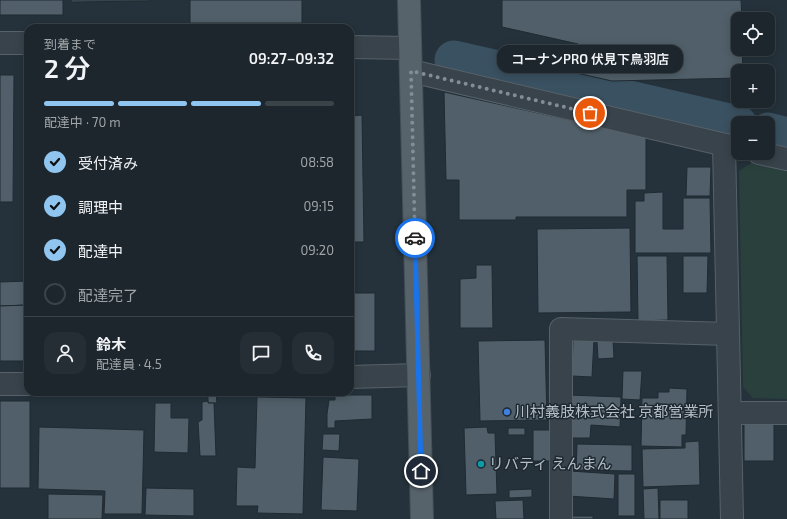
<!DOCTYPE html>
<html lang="ja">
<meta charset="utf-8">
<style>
:root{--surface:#1c262c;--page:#252e34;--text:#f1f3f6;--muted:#a0a5a9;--line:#3a4348;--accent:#90c5f0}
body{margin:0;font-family:"Exo 2","Noto Sans JP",sans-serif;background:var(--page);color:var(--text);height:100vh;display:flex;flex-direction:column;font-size:15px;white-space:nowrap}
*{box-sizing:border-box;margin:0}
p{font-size:13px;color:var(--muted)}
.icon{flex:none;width:22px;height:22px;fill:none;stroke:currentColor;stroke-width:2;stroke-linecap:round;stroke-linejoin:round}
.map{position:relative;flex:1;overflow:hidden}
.details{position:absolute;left:24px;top:24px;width:330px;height:372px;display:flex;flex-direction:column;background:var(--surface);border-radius:12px;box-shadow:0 2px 10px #0003,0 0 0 1px var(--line)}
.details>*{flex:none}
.controls{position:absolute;left:731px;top:12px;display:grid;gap:8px}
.controls a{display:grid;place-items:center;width:44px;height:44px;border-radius:8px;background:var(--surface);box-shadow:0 2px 10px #0003,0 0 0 1px var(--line);font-size:20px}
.pin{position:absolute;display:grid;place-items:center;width:34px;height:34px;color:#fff;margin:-17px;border:2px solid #fff;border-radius:50%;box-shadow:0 1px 4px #0007}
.courier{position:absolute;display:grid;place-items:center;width:40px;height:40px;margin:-20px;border:3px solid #1a73e8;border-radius:50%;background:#fff;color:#222;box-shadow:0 1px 5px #0007}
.bubble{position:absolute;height:28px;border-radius:12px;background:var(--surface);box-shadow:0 2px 10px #0003,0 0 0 1px var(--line);font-size:13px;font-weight:600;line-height:28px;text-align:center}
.headline em{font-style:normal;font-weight:600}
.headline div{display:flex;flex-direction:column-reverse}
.headline{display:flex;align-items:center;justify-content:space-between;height:68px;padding:0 20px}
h1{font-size:26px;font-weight:600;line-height:30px}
.bar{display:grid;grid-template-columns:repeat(4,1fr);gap:6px 4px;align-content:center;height:48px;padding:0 20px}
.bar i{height:5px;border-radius:3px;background:var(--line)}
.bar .selected{background:var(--accent)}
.bar p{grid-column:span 4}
.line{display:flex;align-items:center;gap:10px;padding:0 20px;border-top:1px solid var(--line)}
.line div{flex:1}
.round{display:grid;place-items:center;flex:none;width:42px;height:42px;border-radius:12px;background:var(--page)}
ol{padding:0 20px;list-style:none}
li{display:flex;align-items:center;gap:12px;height:44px}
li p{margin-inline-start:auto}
li .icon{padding:4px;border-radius:50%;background:var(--accent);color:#111;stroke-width:4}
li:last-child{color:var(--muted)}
li i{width:22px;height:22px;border:2px solid var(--line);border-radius:50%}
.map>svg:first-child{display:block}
.green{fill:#2a403d}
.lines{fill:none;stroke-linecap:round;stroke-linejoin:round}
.river{stroke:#3a5161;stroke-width:39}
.building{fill:#505f69;stroke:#202a32}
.street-casing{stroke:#576169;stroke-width:24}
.primary-casing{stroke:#454f57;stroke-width:24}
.street{stroke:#39434b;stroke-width:22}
.primary{stroke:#57636b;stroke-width:22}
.done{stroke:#828d96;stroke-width:4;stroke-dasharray:0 7.2}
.route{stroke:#1a73e8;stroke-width:5}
.shop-dot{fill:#3f7fe0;stroke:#1e2830;stroke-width:1.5}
.culture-dot{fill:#0f9aa8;stroke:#1e2830;stroke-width:1.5}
.labels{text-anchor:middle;stroke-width:3;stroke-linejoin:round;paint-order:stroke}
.poi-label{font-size:15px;fill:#b4bec7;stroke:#1e2830;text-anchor:start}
</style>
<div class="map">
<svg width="787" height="519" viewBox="0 0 787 519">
<rect width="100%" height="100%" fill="#25323b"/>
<polygon class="green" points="754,161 787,169 787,399 753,398 743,387 739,171"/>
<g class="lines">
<g class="river">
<polyline points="454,60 738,125"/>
<polyline points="768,132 787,137"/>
</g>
</g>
<g class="building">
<rect x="0" y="0" width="63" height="15"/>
<polygon points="71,0 150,0 150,1 71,2"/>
<rect x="190" y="0" width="112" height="23"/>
<polygon points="502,0 741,0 742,19 738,19 738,49 742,49 743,71 738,71 738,78 612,81 572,72 578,44 502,27"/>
<polygon points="0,75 14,75 13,202 0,202"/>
<polygon points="444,92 646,137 646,190 627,190 627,217 516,217 516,220 459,220 459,180 446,180"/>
<rect x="27" y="115" width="1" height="83"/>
<polygon points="362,115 364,242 350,242 350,116"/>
<polygon points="687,167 711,167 710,196 686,196"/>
<polygon points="663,192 663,229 683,229 683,198 710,198 711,253 635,253 635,201 644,201 644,193"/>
<polygon points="630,228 631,312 538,313 537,229"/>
<polygon points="637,256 667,256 668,320 638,321"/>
<polygon points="683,256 708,256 707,293 683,293"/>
<polygon points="476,265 492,265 493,328 460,328 460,279 476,278"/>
<polygon points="28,281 28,305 0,306 0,282"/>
<rect x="350" y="293" width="25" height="58"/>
<polygon points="28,305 28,361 0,361 0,306"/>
<polygon points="573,338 594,339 592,377 572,376"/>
<polygon points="545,340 547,420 480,421 478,341"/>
<polygon points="613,340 614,358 598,359 597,341"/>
<polygon points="623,371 642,371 640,400 622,399"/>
<polygon points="669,388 687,389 686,435 682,435 682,447 641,446 642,398 658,398 658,392 669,392"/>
<polygon points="208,392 216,392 217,403 208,403"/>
<polygon points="335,395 372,395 372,419 335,421 335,428 327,428 327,414 329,400 335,400"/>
<polygon points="569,395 621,397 620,427 591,425 590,438 567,438"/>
<polygon points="257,397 306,398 303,514 257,513 258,506 236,506 237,467 255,468"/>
<rect x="0" y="401" width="30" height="87"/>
<polygon points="208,401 208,403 214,403 216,456 200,456 198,422 202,420 202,402"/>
<polygon points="155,403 171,403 171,418 189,418 188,453 154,452"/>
<rect x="744" y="424" width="30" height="37"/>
<polygon points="39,427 144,430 142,514 104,514 105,491 38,489"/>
<polygon points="487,427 488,433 495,433 497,494 466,495 464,428"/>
<rect x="508" y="428" width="17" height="7"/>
<polygon points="533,430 550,430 551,461 533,461"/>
<polygon points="323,434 340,434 339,451 322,450"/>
<polygon points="699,441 700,485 643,487 642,449 685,448 685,442"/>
<polygon points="577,444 632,445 632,471 576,470"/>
<polygon points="323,457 359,459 357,511 321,510"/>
<polygon points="570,471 615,474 614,499 568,496"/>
<rect x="618" y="474" width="17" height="42"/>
<polygon points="146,488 194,489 194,516 145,515"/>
<polygon points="658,488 659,519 644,519 643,489"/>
<polygon points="532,489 532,497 509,498 509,490"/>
<polygon points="48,494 103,495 102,519 48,519"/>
<polygon points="523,500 524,519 496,519 495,501"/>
<rect x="660" y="500" width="28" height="19"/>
<rect x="567" y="516" width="26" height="3"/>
</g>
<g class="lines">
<g class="street-casing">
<g id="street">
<polyline points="0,43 28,43"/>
<polyline points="350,47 410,48"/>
<polyline points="411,71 738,148"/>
<polyline points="724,145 732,519"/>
<polyline points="759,153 787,159"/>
<polyline points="350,377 419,375"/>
<polyline points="0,384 28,384"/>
<polyline points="730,413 787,413"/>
<polyline points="561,519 561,329 728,334"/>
</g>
</g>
<g class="primary-casing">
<polyline id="primary" points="409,0 422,519"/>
</g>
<use href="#street" class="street"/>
<use href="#primary" class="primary"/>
</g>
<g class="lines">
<polyline class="done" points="415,238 411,71 590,113"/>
<polyline class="route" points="415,238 421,471"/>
</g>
<circle class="shop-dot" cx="507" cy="412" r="4"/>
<circle class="culture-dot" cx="481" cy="464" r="4"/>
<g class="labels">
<g class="poi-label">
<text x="515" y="417">川村義肢株式会社 京都営業所</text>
<text x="489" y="469">リバティ えんまん</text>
</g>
</g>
</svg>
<div class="controls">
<a><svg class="icon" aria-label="locate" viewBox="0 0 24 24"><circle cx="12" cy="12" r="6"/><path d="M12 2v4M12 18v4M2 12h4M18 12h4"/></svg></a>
<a>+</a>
<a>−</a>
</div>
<div class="pin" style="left:590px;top:113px;background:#ea580c"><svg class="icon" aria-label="bag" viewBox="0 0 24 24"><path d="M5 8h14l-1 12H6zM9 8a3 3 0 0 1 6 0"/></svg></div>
<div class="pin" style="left:421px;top:471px;background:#1f2937"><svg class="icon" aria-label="home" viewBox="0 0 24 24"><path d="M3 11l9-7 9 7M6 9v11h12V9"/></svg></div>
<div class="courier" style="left:415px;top:238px"><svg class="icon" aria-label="car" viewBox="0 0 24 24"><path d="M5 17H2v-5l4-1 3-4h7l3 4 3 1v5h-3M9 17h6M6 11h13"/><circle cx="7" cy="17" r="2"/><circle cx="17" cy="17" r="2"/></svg></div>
<div class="bubble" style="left:497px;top:45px;width:186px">コーナンPRO 伏見下鳥羽店</div>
<section class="details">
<div class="headline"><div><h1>2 分</h1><p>到着まで</p></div><em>09:27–09:32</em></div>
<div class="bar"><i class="selected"></i><i class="selected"></i><i class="selected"></i><i></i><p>配達中 · 70 m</p></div>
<ol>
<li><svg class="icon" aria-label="check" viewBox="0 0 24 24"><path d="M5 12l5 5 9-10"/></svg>受付済み<p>08:58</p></li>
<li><svg class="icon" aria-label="check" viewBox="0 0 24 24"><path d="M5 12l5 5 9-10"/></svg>調理中<p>09:15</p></li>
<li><svg class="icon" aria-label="check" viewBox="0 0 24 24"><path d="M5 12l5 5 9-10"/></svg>配達中<p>09:20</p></li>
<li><i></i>配達完了</li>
</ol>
<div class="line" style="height:72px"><a class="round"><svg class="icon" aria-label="person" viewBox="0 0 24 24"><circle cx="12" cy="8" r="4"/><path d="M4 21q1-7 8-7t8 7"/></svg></a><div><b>鈴木</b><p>配達員 · 4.5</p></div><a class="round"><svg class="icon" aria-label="chat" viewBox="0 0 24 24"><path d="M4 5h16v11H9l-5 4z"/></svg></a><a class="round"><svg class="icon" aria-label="phone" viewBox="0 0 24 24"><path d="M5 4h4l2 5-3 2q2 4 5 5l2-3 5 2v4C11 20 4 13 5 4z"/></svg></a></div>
</section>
</div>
